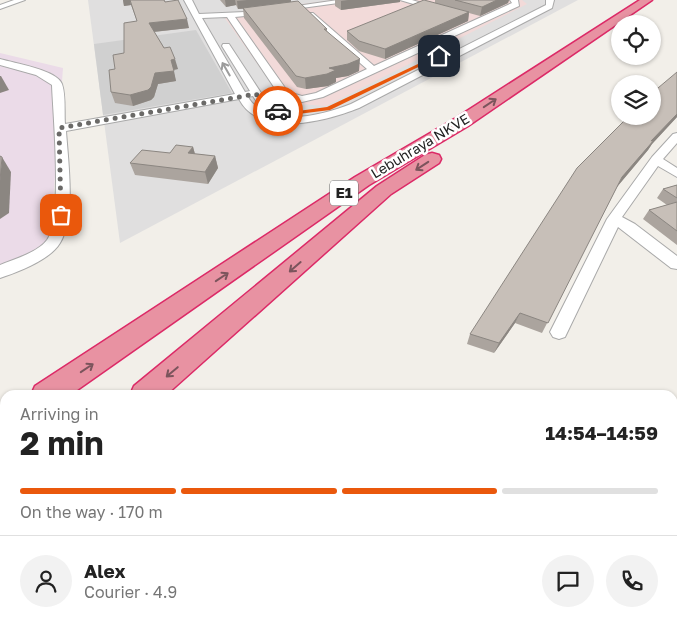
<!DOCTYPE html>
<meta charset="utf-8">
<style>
:root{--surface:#fff;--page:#f2f2f2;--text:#222;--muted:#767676;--line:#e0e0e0;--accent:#ea580c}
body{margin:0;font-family:"Golos Text",sans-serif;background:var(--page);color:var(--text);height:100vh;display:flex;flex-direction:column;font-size:19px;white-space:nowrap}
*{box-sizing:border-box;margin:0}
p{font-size:16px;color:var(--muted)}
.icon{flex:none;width:28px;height:28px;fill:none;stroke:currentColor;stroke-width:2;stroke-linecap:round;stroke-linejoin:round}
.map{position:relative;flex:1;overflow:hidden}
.drawer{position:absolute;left:0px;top:390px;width:678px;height:246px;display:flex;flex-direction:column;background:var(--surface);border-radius:15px 15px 0 0;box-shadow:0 1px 4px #0004}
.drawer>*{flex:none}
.buttons{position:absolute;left:611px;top:15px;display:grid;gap:10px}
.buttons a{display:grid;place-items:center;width:50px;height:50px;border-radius:50%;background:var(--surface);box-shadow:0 1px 4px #0004;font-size:25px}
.pin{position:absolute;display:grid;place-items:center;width:42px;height:42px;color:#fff;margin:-21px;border-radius:10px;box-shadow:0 2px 8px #0006}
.courier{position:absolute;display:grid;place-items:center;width:50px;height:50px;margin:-25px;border:4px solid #ea580c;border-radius:50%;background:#fff;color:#222;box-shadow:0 1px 6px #0007}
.headline em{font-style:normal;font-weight:700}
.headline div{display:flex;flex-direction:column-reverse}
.headline{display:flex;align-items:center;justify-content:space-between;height:85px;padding:0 20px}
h1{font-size:32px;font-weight:700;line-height:38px}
.bar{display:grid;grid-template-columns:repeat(4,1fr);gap:8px 5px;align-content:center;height:60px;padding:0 20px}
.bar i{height:6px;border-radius:4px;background:var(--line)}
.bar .active{background:var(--accent)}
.bar p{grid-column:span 4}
.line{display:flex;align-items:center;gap:12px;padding:0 20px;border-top:1px solid var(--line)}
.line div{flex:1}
.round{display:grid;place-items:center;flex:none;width:52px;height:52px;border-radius:26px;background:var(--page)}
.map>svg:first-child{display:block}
.residential{fill:#e0dfdf}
.commercial{fill:#f2dad9}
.industrial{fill:#ebdbe8}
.religious{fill:#d0d0d0}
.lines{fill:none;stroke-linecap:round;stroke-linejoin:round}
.minor-casing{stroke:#a9a9a9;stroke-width:2}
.highway-casing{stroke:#dc2a67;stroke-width:3}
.minor{fill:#fff;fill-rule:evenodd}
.highway{fill:#e892a2;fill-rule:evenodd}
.wall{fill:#aba49e}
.shaded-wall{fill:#8b8681}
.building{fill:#c7bfb8;stroke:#8b8681}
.oneway{stroke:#9c9c9c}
.oneway2{stroke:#7b545c}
.route{fill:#ea580c}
.done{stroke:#6b6a68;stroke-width:5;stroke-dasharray:0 9}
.labels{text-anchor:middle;stroke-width:5;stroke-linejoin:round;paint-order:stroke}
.far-street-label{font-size:14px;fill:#222;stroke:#fff}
.shield{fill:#fff;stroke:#646464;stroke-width:1}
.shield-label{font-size:15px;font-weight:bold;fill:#222}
</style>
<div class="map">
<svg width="677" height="636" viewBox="0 0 677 636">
<rect width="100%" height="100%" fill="#f2efe9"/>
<polygon class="residential" points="88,0 578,0 120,243"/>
<polygon class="commercial" points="334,0 522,0 527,4 326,106 285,103 222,14"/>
<g class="industrial">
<polygon points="0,53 63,68 50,243 0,268"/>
<polygon points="347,631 477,631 484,636 344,636"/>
</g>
<polygon class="religious" points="196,30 232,93 103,115 94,44"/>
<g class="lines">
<g class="minor-casing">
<g id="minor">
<polygon points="14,0 25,0 0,9 0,5"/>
<path d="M 184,0 L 192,0 L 199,14 L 245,12 L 245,16 L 235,17 L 288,92 L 302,96 L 316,93 L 367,69 L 307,17 L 307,13 L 313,13 L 374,66 L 512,3 L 510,0 L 518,0 L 519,6 L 323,97 L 302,102 L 280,96 L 227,17 L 202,18 L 245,92 L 250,91 L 222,46 L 223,44 L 229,44 L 265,99 L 284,111 L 283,113 C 272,115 258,105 253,96 L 248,97 C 267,130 324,115 351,104 L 546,5 L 546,0 L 554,0 L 552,8 L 359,108 C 326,121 260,139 239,99 L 66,131 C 68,161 76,217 60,243 C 50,260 18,272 0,278 L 0,265 C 14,259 37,253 47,240 C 63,218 53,114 52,85 L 36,75 L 0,65 L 0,59 C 14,63 57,70 62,84 C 66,96 64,113 65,124 L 235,94 Z"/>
<polygon points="338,0 360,0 280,11 276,9"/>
<polygon points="400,0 412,0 441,9 437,11"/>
<polygon points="677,133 677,143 663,159 677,168 677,177 658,166 622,217 635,224 677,256 677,269 671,268 618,227 565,337 559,339 553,337 550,332 607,219 652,157 673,134"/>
</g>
</g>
<g class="highway-casing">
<g id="highway">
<polygon points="640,0 652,0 468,126 369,185 70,395 31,395 35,386 355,177 456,118"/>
<polygon points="432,153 439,155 441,159 439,163 391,194 166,395 130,395 134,386 377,186 425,155"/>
<polygon points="5,410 5,440 0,442 0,412"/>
<polygon points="5,494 5,532 0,534 0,496"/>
</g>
</g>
<use href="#minor" class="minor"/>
<use href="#highway" class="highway"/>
</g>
<g class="wall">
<polygon points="123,0 164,0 189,28 154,32 178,69 173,70 176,81 158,84 154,97 151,100 133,106 115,103 111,92 115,69 124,53 137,21 131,5 124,6"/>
<polygon points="220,0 291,0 291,2 327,29 327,31 359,71 348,76 336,78 336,82 328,86 306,89 297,87 244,18 243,9 238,9 236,5 226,7"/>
<polygon points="335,0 400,0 400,2 341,10 335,6"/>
<polygon points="435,0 509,0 508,3 480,16 469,13 468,21 385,59 359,51 347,40 347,31 435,3"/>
<polygon points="677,72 677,117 652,144 648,150 617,187 542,333 515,323 494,353 467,344 470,334"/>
<polygon points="193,147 195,154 215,156 218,168 208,184 135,175 130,163"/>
<polygon points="677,185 677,245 643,219 649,210 667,205 657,198 663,189"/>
</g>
<g class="shaded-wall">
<polygon points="123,0 130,0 131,5 124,6"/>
<polygon points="225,0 235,0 236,5 226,7"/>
<polygon points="247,0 291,0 291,3 238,9 237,1"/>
<polygon points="348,0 400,0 400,2 341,10 341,1"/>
<polygon points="497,0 509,0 508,3 480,16 482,7"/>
<polygon points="469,12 468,21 385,59 385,49"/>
<polygon points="187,19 189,28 152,32 149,23"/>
<polygon points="175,59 178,69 173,70 171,60"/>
<polygon points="360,59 359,71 348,76 336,78 336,82 328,86 306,89 305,78 329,68"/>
<polygon points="174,71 176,81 158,84 154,97 151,100 133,106 130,95 155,73"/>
<polygon points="0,76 1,76 9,90 0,93"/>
<polygon points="677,114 677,117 652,144 648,150 616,188 622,177 651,141"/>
<polygon points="193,147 196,158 188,153"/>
<polygon points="215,156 218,168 208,184 205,172"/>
<polygon points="2,157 11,172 9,213 0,219 0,181"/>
<polygon points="520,313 515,323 494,353 499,343"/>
</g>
<g class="building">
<polygon points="130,0 164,0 165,2 178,0 187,19 149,23 164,48 170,47 175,59 171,60 174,71 155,73 151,87 148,90 130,95 111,92 109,70 115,69 113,55 124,53 124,23 137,21"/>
<polygon points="424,0 469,12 385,49 359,41 347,31"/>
<polygon points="455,0 497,0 482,7"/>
<polygon points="298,1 327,29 324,29 360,59 348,64 329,68 336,70 327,74 305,78 296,76 243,8"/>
<polygon points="677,72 677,114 651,141 654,140 622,177 548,323 520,313 499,343 470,334 577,168 629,116 652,116 652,93"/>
<polygon points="176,145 193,147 188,153 215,156 205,172 130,163 142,150 170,153"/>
<polygon points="0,156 2,157 0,181"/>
<polygon points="677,185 677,198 663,189"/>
<polygon points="677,202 677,231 649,210"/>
<polygon points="373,631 423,631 430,636 371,636"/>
</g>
<defs><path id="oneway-shaft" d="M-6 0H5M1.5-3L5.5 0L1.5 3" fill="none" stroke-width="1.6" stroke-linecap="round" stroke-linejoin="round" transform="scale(1.25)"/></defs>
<use class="oneway" href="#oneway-shaft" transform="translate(226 69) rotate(-120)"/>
<g class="oneway2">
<use href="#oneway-shaft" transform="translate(490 103) rotate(-34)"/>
<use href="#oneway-shaft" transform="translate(422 166) rotate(147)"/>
<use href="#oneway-shaft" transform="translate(295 267) rotate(139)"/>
<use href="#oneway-shaft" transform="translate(222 277) rotate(-34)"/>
<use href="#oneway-shaft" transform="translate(87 368) rotate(-34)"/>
<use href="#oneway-shaft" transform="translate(172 372) rotate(140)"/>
</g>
<polygon class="route" points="437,55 441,56 330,110 298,114 275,111 298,111 327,107"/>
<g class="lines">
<polyline class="done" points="61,215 59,128 256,94 267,106 278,111"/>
</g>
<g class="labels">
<g class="far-street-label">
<text transform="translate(420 146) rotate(-31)" y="5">Lebuhraya NKVE</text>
</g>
<rect class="shield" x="330" y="180.5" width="28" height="25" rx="4"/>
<g class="shield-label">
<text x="344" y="198">E1</text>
</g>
</g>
</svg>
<div class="buttons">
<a><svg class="icon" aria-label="locate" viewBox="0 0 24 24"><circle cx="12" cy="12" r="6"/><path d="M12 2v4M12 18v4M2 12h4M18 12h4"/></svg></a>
<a><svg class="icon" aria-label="layers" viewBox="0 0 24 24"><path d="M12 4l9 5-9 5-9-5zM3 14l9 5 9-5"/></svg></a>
</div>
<div class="pin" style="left:61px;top:215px;background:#ea580c"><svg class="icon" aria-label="bag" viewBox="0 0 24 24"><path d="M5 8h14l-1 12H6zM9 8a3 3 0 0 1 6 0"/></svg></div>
<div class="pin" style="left:439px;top:56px;background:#1f2937"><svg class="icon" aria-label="home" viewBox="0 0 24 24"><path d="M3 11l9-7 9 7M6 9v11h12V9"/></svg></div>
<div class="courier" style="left:278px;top:111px"><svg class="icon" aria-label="car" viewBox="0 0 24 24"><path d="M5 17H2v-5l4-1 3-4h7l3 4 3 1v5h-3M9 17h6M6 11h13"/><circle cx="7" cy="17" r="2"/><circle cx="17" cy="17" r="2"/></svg></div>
<section class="drawer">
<div class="headline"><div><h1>2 min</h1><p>Arriving in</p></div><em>14:54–14:59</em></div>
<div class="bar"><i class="active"></i><i class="active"></i><i class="active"></i><i></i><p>On the way · 170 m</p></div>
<div class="line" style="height:90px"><a class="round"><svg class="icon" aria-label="person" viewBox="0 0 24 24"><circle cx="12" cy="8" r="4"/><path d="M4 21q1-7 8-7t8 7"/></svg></a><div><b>Alex</b><p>Courier · 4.9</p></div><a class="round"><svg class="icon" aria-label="chat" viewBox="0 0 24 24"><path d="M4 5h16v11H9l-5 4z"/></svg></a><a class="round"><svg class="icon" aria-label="phone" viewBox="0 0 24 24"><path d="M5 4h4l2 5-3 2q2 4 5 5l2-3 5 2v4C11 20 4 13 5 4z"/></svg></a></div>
</section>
</div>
